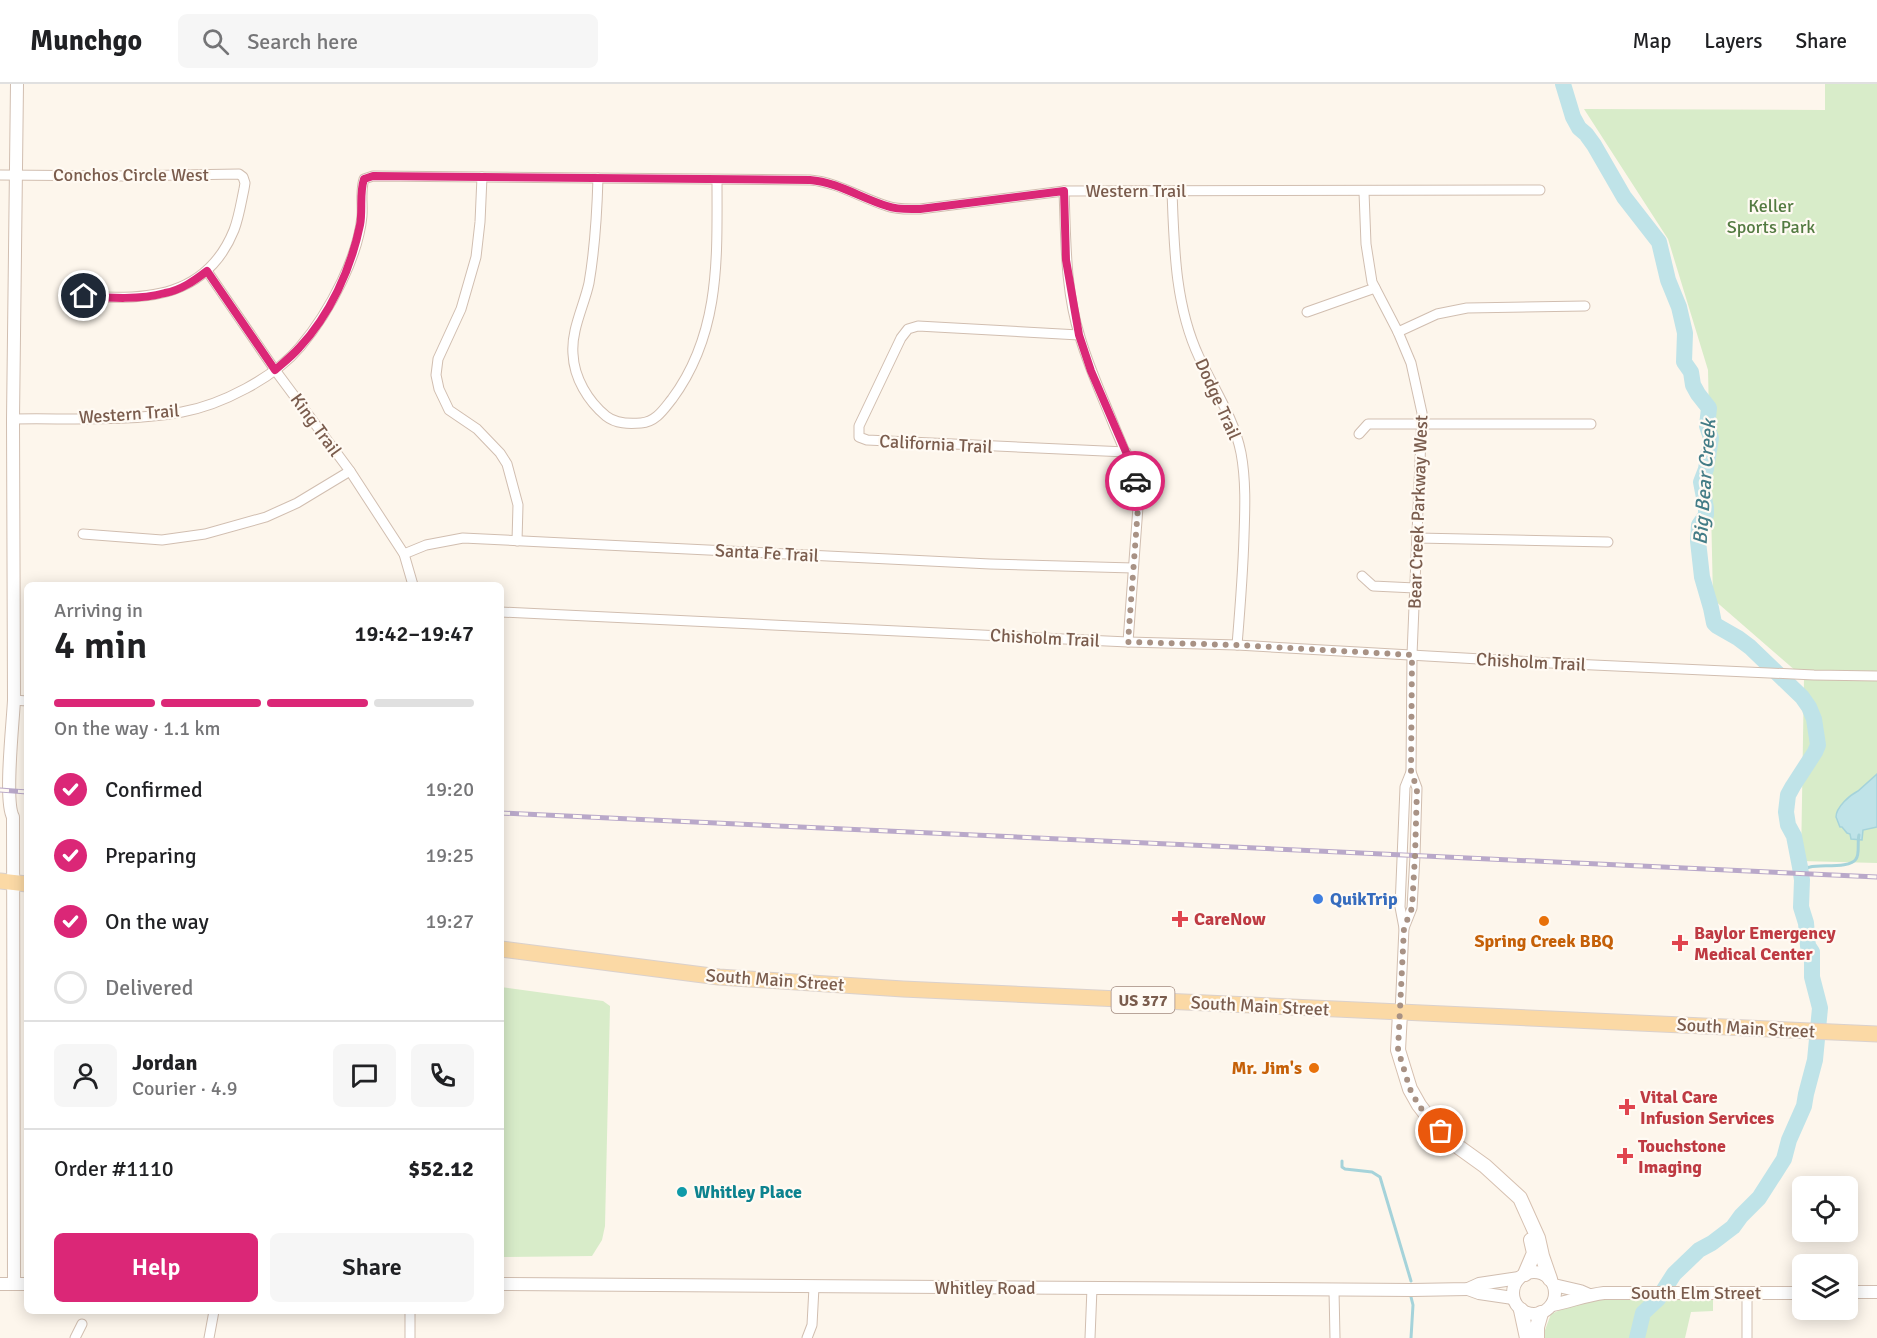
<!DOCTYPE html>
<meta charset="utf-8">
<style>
:root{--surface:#fff;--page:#f6f6f6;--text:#202124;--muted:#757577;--line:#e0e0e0;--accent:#db2777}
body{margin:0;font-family:Signika,sans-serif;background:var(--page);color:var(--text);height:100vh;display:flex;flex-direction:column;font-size:22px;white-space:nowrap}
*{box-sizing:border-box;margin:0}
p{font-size:20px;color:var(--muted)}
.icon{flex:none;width:33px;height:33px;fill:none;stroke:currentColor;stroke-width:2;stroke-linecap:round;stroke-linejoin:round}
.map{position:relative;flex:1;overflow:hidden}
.sheet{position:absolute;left:24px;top:498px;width:480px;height:732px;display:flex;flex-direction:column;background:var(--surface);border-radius:9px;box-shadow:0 3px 15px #0003}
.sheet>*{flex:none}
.buttons{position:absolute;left:1792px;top:1092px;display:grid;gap:12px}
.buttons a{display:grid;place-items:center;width:66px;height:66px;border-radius:9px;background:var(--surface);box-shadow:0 3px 15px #0003;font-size:30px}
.pin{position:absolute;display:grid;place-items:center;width:51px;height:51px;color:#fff;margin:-26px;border:3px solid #fff;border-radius:50%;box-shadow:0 2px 6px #0007}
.courier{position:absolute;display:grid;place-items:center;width:60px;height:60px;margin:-30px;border:4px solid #db2777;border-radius:50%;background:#fff;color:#222;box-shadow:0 2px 8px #0007}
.head em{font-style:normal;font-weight:600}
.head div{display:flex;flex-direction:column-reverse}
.head{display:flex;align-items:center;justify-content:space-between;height:102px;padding:0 30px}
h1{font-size:39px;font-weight:600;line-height:45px}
.bar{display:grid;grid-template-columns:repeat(4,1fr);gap:9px 6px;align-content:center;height:72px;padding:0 30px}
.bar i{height:8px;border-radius:4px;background:var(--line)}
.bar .active{background:var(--accent)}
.bar p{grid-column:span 4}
.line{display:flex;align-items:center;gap:15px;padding:0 30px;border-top:2px solid var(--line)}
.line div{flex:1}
.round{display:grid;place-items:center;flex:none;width:63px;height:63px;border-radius:9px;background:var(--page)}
ol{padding:0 30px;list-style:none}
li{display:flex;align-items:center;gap:18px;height:66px}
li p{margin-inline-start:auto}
li .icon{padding:6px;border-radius:50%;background:var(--accent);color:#fff;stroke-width:4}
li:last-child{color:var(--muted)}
li i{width:33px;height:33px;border:3px solid var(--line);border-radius:50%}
.button{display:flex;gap:12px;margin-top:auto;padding:12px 30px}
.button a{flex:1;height:69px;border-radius:9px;background:var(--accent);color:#fff;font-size:24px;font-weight:600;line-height:69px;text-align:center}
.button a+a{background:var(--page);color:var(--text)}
header{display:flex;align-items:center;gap:36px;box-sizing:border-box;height:84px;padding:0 30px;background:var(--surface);border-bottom:2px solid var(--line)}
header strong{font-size:28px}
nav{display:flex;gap:33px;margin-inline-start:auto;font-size:21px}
.search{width:420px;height:54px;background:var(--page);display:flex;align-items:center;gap:15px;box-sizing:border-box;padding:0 21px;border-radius:9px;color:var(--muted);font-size:22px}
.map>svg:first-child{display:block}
.green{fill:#d8ecc9}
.water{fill:#bfe3e8;stroke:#a5d3da;stroke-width:1.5}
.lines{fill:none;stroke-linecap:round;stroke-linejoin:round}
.stream{stroke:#a5d3da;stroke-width:3}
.river{stroke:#bfe3e8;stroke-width:16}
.minor-casing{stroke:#d1beb0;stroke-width:11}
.tertiary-casing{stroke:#d1beb0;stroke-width:14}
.secondary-casing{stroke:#d6c0b0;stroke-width:16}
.primary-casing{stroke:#dad1cd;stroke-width:17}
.minor{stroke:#fff;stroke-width:9}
.tertiary{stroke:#fff;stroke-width:12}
.secondary{stroke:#fff;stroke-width:14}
.primary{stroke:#fbd9a5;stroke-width:15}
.rail-casing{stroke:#b9a8c9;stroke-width:5}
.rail{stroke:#fffaf3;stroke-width:3;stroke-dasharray:9;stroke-linecap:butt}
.done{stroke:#a89285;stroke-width:6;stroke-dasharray:0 10.8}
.route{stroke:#db2777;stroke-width:8}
.shop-dot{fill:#3f7fe0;stroke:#fffaf3;stroke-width:2}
.health-dot{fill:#e0444e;stroke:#fffaf3;stroke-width:2}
.food-dot{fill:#e8710a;stroke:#fffaf3;stroke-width:2}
.culture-dot{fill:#0f9aa8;stroke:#fffaf3;stroke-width:2}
.labels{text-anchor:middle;stroke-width:4.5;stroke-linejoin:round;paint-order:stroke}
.shield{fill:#fffaf3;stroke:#a28b7f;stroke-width:1.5}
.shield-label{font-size:16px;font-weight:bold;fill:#7a5c4d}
.street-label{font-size:18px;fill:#7a5c4d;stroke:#fffaf3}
.park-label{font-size:18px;fill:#537a41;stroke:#fffaf3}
.shop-label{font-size:18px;font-weight:bold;fill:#366cbe;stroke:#fffaf3;text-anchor:start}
.health-label{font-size:18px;font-weight:bold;fill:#be3a42;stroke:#fffaf3;text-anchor:start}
.food-label{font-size:18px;font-weight:bold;fill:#c56008;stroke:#fffaf3}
.culture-label{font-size:18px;font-weight:bold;fill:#0d838f;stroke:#fffaf3;text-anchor:start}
.water-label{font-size:20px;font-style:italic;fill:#437c86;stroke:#fffaf3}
</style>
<header>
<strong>Munchgo</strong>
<div class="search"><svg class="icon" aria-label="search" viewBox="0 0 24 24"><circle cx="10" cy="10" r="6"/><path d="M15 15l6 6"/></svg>Search here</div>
<nav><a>Map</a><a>Layers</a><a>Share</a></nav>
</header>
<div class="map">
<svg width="1877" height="1254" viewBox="0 0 1877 1254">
<rect width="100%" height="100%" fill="#fdf6ec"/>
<g class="green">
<polygon points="1825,0 1877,0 1877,779 1801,777 1804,594 1713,515 1708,286 1668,155 1584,25 1825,26"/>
<polygon points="501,903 603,917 610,922 605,1142 602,1156 592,1172 501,1173"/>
<polygon points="27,945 27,1179 26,1179 24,950"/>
<polygon points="1609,1212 1713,1212 1713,1227 1691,1228 1685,1254 1545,1254 1545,1246 1551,1230 1569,1222"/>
</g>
<path class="water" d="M 1877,690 L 1877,743 L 1863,746 L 1862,756 L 1851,755 L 1850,750 L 1847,749 L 1842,743 L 1840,743 C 1839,741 1837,735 1836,733 C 1836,723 1850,711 1858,707 Z"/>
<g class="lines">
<g class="stream">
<path d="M 1801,786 C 1804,785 1806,784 1810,783 C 1820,780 1850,785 1856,775 C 1860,770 1857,758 1859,751"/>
<polyline points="1342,1077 1342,1083 1345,1085 1372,1088 1380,1093 1411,1197"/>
<polyline points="1411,1254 1413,1221 1411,1213"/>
</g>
<polyline class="river" points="1563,0 1573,33 1579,44 1586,50 1594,61 1624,113 1659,158 1668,196 1679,223 1685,249 1684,278 1691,288 1693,301 1698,310 1709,324 1707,342 1711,354 1706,385 1701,398 1706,424 1706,431 1699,441 1698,457 1702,493 1711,524 1714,539 1717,542 1738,554 1750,563 1802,613 1809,623 1814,635 1818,661 1815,668 1793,702 1788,711 1786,728 1788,741 1794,752 1800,783 1802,796 1801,823 1806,839 1808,862 1812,868 1812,893 1820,924 1815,976 1806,1010 1804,1022 1789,1056 1784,1075 1759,1114 1741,1132 1733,1143 1712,1159 1699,1166 1674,1190 1658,1215 1643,1229 1637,1254"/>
<g class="minor-casing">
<g id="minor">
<path d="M 0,91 L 123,92 L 239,90 L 243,93 L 245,99 L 244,105 C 241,119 239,133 234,146 C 207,213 147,217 84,212"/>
<polyline points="482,93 480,138 476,173 461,225 438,275 436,291 439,305 449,326 477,345 500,369 507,380 518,421 517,457"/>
<path d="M 598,94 C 597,129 595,164 589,199 C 584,222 571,246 573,270 C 574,294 588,317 606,332 C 616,340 629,340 641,339 C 656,338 664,325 672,315 C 721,249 717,173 717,96"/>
<path d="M 1064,107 C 1066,156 1065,206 1080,253 C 1089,284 1103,314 1115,344 C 1126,370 1137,394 1138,423 L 1128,558"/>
<path d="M 1172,107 C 1174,162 1175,222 1199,273 C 1214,305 1234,334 1241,369 C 1246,396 1245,424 1244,452 C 1243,488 1240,525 1237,561"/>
<polyline points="1364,108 1366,160 1372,198 1398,248 1411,279 1422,329 1412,571 1411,688 1405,703 1400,823 1404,844 1400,929"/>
<polyline points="207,187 275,286 350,387 404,470 413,501"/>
<polyline points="1307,228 1375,204"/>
<polyline points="1398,248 1437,230 1467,224 1585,222"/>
<polyline points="1079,251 918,242 908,245 901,254 859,342 859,353 867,356 1126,368"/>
<path d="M 13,335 C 68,334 127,338 182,328 C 221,321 274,294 300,263 C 317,243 331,220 342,197 C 351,178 360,153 362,132 C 363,119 360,108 364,95 L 373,92 L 810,96 C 837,98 861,114 887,122 C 898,126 909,125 920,125 L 1064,107 L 1540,106"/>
<polyline points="1359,350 1368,340 1591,340"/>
<polyline points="83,450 162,456 205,450 266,433 297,419 350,387"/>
<polyline points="1417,454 1608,458"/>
<polyline points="404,470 426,461 463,454 990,480 1133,484"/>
<polyline points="1362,492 1373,502 1415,504"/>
<polyline points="501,528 1128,558 1237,561 1550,579 1814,591 1877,592"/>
<polyline points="14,616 27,617"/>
<polyline points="1404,844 1412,824 1415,772 1417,704 1411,688"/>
<polyline points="1334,1206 1335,1254"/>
<polyline points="75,1254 82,1240"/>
<polyline points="209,1254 214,1227"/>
<polyline points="410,1254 410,1227"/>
<polyline points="807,1254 812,1241 814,1203"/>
<polyline points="1090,1254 1092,1204"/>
<polyline points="1747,1254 1747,1209"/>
</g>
</g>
<g class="tertiary-casing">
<g id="tertiary">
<circle cx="1534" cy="1209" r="21"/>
<polyline points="0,1200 27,1200"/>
<path d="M 14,1200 L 13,733 C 4,717 13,639 14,616 L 13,335 L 17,0"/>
<polyline points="501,1200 1412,1206 1468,1205 1479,1200 1519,1194"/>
<polyline points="1554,1201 1580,1207 1589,1211"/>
<polyline points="1468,1205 1479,1209 1513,1214"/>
<polyline points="1848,1208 1877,1208"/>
<path d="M 1552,1221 C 1569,1218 1586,1211 1604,1209 L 1803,1209"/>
</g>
</g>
<g class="secondary-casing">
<g id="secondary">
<polyline points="1400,929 1398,966 1410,1005 1419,1021 1432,1038 1453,1059 1485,1082 1520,1114 1538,1154 1542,1172 1550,1195"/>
<polyline points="1525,1190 1534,1169 1531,1156"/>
<polyline points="1521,1226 1527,1254"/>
<polyline points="1537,1254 1537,1243 1541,1229"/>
</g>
</g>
<g class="primary-casing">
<g id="primary">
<polyline points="0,797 27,800"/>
<polyline points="501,865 719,893 903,905 1877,950"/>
</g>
</g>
<use href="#minor" class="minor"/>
<use href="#tertiary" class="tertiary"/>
<use href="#secondary" class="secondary"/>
<use href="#primary" class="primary"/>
<g class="rail-casing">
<g id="rail">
<polyline points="0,706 27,708"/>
<polyline points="501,729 1877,793"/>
</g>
</g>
<use href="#rail" class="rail"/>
</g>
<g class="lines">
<polyline class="done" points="1135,397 1138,423 1128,558 1237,561 1412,571 1411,688 1417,704 1415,772 1412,824 1404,844 1398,966 1410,1005 1419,1022 1441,1047"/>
<path class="route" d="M 84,212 C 110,214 140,216 165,209 C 181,206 194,197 207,187 L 275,286 C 283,279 292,272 299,264 C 330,231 351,185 360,141 C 363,126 359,110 364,95 L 373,92 L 810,96 C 837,98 861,114 887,122 C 898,126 909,125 920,125 L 1064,107 L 1066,176 L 1079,251 L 1091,287 L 1126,368 L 1135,397"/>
</g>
<circle class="shop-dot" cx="1318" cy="815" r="6"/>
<g class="health-dot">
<path d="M1177 826h6v6h6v6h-6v6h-6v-6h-6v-6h6z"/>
<path d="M1677 850h6v6h6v6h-6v6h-6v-6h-6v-6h6z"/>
<path d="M1624 1014h6v6h6v6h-6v6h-6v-6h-6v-6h6z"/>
<path d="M1622 1063h6v6h6v6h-6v6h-6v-6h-6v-6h6z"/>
</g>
<g class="food-dot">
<circle cx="1544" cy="837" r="6"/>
<circle cx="1314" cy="984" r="6"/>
</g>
<circle class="culture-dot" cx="682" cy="1108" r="6"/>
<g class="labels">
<rect class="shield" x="1111.5" y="903" width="63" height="26" rx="4.5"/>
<g class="shield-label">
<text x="1143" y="922">US 377</text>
</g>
<g class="street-label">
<text x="131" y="97">Conchos Circle West</text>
<text x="1136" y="113">Western Trail</text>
<text transform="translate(1218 315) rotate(66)" y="6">Dodge Trail</text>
<text transform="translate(129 330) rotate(-4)" y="6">Western Trail</text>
<text transform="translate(316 341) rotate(54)" y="6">King Trail</text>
<text transform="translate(936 360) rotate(3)" y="6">California Trail</text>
<text transform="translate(1418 428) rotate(-88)" y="6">Bear Creek Parkway West</text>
<text transform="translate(767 469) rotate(3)" y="6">Santa Fe Trail</text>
<text transform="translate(1045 554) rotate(3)" y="6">Chisholm Trail</text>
<text transform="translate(1531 578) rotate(3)" y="6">Chisholm Trail</text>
<text transform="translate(775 896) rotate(4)" y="6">South Main Street</text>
<text transform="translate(1260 922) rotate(3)" y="6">South Main Street</text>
<text transform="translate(1746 944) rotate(3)" y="6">South Main Street</text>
<text x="985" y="1210">Whitley Road</text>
<text x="1696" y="1215">South Elm Street</text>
</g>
<g class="park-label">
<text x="1771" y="128">Keller<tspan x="1771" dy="21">Sports Park</tspan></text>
</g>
<g class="shop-label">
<text x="1330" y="821">QuikTrip</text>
</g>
<g class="health-label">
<text x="1194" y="841">CareNow</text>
<text x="1694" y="855">Baylor Emergency<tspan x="1694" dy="21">Medical Center</tspan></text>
<text x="1640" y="1019">Vital Care<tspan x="1640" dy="21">Infusion Services</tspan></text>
<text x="1638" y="1068">Touchstone<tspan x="1638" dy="21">Imaging</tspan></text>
</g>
<g class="food-label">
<text x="1544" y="863">Spring Creek BBQ</text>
<text x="1302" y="990" text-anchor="end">Mr. Jim's</text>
</g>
<g class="culture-label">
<text x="694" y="1114">Whitley Place</text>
</g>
<g class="water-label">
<text transform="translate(1704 398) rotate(-86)" y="7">Big Bear Creek</text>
</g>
</g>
</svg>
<div class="buttons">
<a><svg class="icon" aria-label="locate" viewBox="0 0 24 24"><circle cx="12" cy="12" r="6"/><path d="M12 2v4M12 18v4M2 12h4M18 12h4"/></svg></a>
<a><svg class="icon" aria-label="layers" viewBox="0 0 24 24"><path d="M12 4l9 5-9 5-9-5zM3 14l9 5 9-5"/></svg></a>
</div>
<div class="pin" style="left:1441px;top:1047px;background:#ea580c"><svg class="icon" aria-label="bag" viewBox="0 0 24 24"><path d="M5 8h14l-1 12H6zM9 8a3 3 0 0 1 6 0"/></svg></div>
<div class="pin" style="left:84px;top:212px;background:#1f2937"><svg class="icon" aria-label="home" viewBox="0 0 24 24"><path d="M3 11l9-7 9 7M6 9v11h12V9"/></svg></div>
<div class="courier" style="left:1135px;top:397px"><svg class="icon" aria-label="car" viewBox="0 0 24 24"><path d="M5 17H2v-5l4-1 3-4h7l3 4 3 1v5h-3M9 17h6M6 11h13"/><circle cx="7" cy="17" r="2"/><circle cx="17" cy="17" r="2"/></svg></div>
<section class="sheet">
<div class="head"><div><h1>4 min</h1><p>Arriving in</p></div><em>19:42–19:47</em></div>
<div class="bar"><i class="active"></i><i class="active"></i><i class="active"></i><i></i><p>On the way · 1.1 km</p></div>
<ol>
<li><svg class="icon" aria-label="check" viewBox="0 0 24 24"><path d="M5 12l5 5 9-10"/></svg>Confirmed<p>19:20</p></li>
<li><svg class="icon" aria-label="check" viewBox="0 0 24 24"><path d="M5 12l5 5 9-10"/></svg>Preparing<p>19:25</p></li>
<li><svg class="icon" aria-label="check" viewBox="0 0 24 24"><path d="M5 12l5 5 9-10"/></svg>On the way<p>19:27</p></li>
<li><i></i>Delivered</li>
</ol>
<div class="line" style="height:108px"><a class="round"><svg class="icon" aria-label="person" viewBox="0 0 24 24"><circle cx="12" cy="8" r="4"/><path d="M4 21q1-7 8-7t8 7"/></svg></a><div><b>Jordan</b><p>Courier · 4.9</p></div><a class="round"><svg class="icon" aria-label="chat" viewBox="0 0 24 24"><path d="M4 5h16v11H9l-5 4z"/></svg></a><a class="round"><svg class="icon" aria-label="phone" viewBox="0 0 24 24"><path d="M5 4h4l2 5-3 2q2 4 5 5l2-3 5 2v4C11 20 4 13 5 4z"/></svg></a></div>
<div class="line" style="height:78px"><div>Order #1110</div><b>$52.12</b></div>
<div class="button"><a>Help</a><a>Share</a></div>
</section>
</div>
